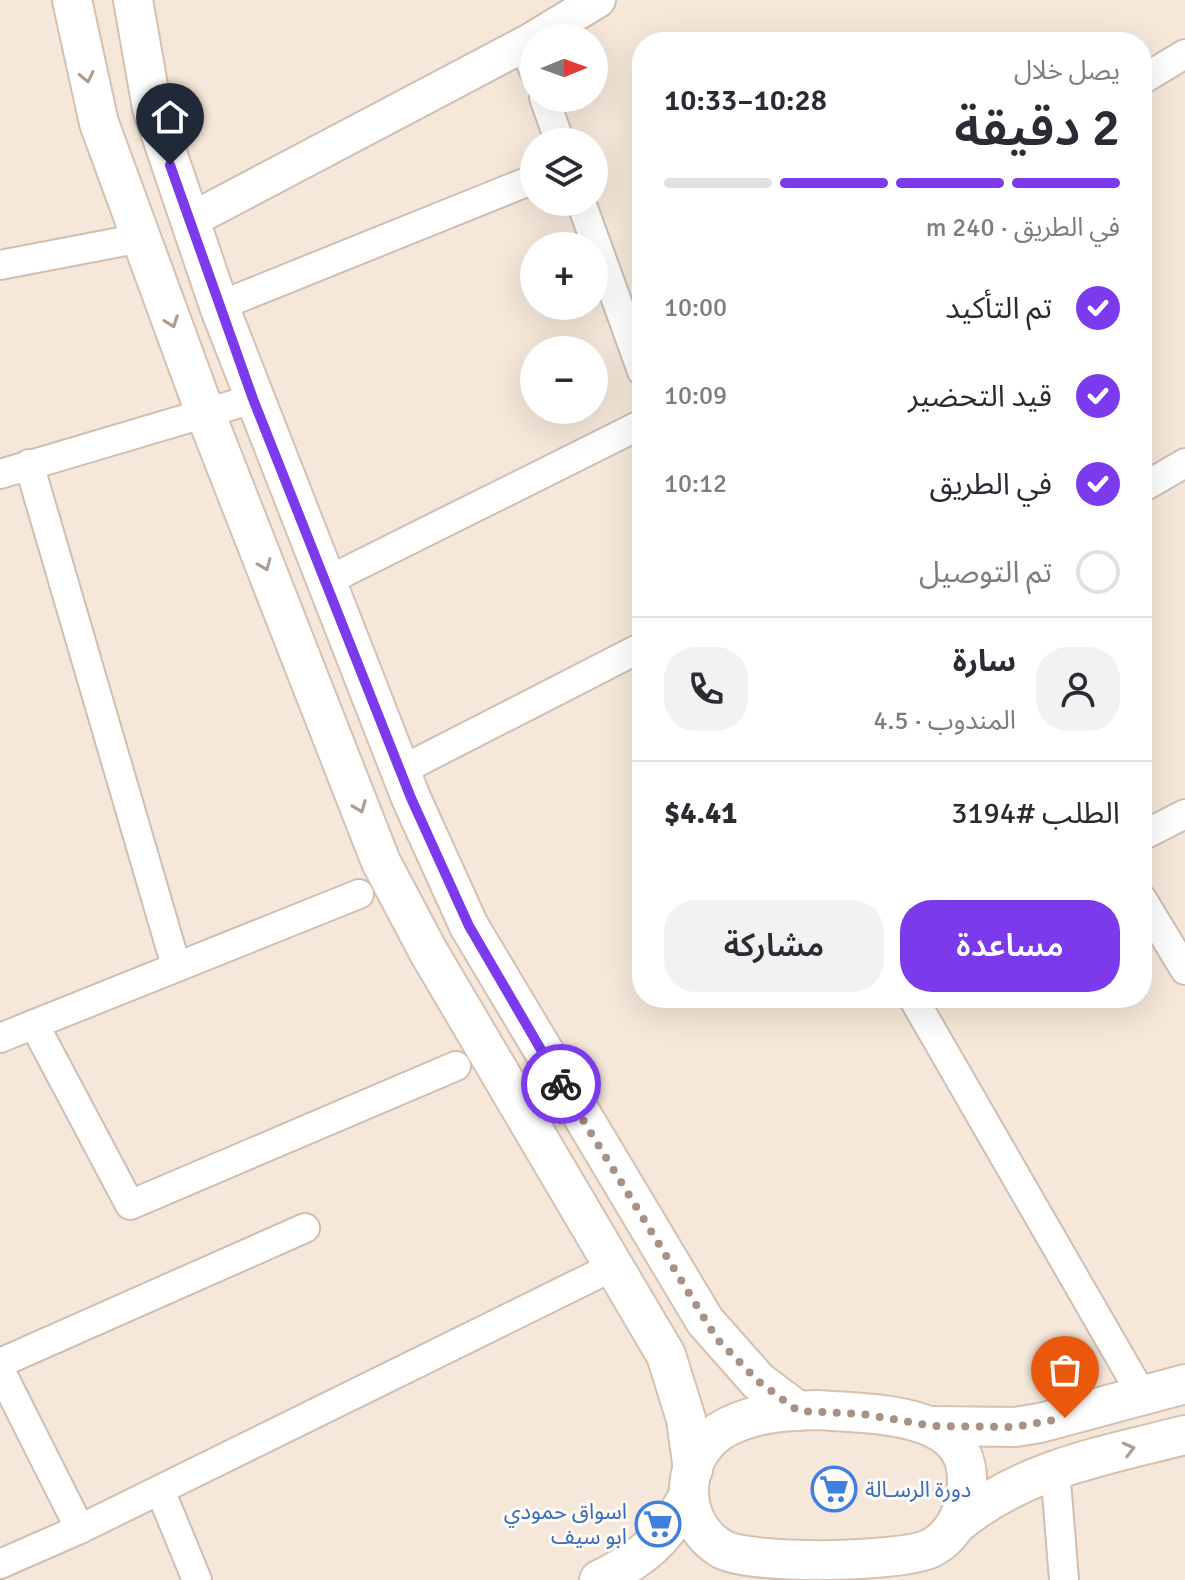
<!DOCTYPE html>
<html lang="ar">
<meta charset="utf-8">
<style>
:root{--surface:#fff;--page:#f2f2f3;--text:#2b2b33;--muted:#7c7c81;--line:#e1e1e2;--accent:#7c3aed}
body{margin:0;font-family:Signika,"Noto Sans Arabic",sans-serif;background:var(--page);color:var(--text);direction:rtl;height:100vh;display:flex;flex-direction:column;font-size:30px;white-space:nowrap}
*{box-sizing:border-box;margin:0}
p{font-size:26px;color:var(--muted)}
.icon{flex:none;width:44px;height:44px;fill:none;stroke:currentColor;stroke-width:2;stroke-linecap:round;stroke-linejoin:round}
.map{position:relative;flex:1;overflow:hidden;direction:ltr}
.sheet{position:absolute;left:632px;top:32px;width:520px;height:976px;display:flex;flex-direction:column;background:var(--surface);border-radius:32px;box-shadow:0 8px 32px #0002;direction:rtl}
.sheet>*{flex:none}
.needle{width:52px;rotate:89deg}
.tools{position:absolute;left:520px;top:24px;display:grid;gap:16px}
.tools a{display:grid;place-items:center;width:88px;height:88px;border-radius:50%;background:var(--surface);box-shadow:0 8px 32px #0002;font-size:40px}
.pin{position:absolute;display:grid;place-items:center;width:68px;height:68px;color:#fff;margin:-82px -34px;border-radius:50% 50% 50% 0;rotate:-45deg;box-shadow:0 0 8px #0007}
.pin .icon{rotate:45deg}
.courier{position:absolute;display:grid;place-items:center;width:80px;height:80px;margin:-40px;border:6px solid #7c3aed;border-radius:50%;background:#fff;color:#222;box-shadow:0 2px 10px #0007}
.overview em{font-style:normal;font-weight:600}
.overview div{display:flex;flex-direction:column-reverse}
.overview{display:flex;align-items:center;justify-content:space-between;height:136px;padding:0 32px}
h1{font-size:52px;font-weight:600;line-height:60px}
.bar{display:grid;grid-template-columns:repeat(4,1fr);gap:12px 8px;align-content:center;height:96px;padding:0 32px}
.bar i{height:10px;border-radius:6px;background:var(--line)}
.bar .current{background:var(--accent)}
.bar p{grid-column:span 4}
.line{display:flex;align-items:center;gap:20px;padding:0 32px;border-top:2px solid var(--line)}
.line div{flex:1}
.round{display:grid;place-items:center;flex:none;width:84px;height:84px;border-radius:32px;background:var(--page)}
ol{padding:0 32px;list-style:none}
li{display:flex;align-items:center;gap:24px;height:88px}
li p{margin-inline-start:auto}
li .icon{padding:8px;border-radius:50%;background:var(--accent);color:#fff;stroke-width:4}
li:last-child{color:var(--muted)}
li i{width:44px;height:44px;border:4px solid var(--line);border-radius:50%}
.cta{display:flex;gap:16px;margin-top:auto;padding:16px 32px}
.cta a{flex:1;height:92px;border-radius:32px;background:var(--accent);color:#fff;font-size:32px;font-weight:600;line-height:92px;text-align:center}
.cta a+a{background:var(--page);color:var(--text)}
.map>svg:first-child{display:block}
.residential{fill:#f5e8da;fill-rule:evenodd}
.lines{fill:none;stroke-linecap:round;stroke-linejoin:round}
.minor-casing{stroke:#d1beb0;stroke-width:32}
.tertiary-casing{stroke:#d1beb0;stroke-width:38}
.secondary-casing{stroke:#d6c0b0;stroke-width:42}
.minor{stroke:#fff;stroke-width:28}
.tertiary{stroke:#fff;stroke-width:34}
.secondary{stroke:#fff;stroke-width:38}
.oneway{stroke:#af9d94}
.done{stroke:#a89285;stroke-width:8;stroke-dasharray:0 14.4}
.route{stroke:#7c3aed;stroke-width:10}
.labels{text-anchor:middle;stroke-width:6;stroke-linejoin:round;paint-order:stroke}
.shop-label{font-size:22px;fill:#366cbe;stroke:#fffaf3;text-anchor:start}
</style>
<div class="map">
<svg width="1185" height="1580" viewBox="0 0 1185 1580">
<rect width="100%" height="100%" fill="#fdf6ec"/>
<path class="residential" d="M 0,0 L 1185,0 L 1185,1580 L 0,1580 ZM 534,38 L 594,38 L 594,98 L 534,98 ZM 642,42 L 1142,42 L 1142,998 L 642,998 ZM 534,142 L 594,142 L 594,202 L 534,202 ZM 534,246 L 594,246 L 594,306 L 534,306 ZM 534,350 L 594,350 L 594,410 L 534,410 Z"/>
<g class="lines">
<g class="minor-casing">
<g id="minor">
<polyline points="524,44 534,71"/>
<polyline points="1142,80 1185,54"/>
<polyline points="544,98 560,142"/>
<polyline points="581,202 642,371"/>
<polyline points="0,265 141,238"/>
<polyline points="219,306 534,179"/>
<polyline points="29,464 176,966"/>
<polyline points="0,474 253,399"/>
<polyline points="1142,488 1185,463"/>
<polyline points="325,582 642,424"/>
<polyline points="400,771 642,647"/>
<polyline points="1142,836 1185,814"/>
<polyline points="1142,899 1185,970"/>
<polyline points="913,998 1142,1395"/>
<polyline points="34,1024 130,1205 456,1066"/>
<polyline points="0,1038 359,894"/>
<polyline points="0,1363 305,1228"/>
<polyline points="0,1370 80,1529"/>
<polyline points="1055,1468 1064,1580"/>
<polyline points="160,1490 197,1580"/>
<polyline points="0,1564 80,1529 602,1272"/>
</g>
</g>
<g class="tertiary-casing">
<g id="tertiary">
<polyline points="535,38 598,0"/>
<polyline points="189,221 534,39"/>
</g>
</g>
<g class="secondary-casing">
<g id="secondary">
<polyline points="72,0 99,123 206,415 381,862 428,951 666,1355 686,1419 693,1470"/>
<polyline points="133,0 152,108 219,306 411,798 469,926 705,1321 758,1381 798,1411"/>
<path d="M 818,1410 C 882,1415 989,1411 963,1506 C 958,1525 948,1539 931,1548 C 901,1563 751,1565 722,1549 C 674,1521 680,1449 729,1426 C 758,1412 786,1411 818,1410 Z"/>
<polyline points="932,1426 1015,1427 1040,1423 1185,1384"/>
<path d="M 957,1524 C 1023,1469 1103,1456 1185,1435"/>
<path d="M 599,1580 C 641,1560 667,1538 688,1496"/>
</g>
</g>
<use href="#minor" class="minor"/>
<use href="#tertiary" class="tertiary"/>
<use href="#secondary" class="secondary"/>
</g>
<defs><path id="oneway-chevron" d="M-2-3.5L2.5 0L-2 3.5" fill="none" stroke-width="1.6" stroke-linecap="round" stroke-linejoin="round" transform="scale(2)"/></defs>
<g class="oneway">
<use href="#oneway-chevron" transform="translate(87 77) rotate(78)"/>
<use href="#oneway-chevron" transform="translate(172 322) rotate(70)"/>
<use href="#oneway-chevron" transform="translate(265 565) rotate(68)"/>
<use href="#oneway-chevron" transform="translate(360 807) rotate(69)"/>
<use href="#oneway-chevron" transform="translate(1129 1449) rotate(-14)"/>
</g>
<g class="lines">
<polyline class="done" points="561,1084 717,1339 758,1381 798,1411 863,1414 932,1426 1015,1427 1065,1418"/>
<polyline class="route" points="170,165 253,399 411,798 469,926 561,1084"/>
</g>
<defs>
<g id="supermarket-ring" transform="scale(2.3)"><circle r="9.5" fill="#fffaf3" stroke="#3f7fe0" stroke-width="1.5"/><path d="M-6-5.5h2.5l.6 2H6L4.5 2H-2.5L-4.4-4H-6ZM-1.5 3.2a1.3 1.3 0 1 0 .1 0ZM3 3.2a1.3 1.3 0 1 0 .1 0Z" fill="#3f7fe0"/></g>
</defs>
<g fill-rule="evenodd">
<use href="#supermarket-ring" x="834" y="1489"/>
<use href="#supermarket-ring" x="658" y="1524"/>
</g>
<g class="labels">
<g class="shop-label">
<text x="865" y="1497">دورة الرسـالة</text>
<text x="627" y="1519" text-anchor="end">اسواق حمودي<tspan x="627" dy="25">ابو سيف</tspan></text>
</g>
</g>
</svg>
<div class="tools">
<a><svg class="needle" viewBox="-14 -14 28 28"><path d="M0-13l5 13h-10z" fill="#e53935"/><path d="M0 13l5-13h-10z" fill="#7c7c81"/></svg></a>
<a><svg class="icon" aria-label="layers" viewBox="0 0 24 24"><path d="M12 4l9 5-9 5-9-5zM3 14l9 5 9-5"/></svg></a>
<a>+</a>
<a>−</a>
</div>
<div class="pin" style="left:1065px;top:1418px;background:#ea580c"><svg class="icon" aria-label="bag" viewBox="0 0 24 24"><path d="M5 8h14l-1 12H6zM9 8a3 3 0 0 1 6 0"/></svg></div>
<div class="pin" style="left:170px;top:165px;background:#1f2937"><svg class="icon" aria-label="home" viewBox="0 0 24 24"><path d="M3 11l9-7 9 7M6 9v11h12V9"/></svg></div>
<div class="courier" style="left:561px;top:1084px"><svg class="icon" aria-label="bike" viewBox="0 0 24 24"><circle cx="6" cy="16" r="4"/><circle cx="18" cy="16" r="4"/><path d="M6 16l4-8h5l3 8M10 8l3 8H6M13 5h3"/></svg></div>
<section class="sheet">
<div class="overview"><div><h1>2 دقيقة</h1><p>يصل خلال</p></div><em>10:28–10:33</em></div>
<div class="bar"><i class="current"></i><i class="current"></i><i class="current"></i><i></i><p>في الطريق · 240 m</p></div>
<ol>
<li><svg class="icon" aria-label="check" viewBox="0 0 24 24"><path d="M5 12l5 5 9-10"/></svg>تم التأكيد<p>10:00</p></li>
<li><svg class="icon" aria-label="check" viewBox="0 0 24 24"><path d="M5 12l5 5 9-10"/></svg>قيد التحضير<p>10:09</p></li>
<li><svg class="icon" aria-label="check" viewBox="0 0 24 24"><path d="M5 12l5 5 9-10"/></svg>في الطريق<p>10:12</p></li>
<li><i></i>تم التوصيل</li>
</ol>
<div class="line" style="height:144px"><a class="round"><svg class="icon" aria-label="person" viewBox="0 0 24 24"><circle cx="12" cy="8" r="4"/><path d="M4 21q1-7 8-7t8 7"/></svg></a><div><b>سارة</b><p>المندوب · 4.5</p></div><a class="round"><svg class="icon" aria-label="phone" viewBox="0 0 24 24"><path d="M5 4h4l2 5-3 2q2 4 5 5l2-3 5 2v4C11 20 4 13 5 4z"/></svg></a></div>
<div class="line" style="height:104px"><div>الطلب #3194</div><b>$4.41</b></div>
<div class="cta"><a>مساعدة</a><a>مشاركة</a></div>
</section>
</div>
